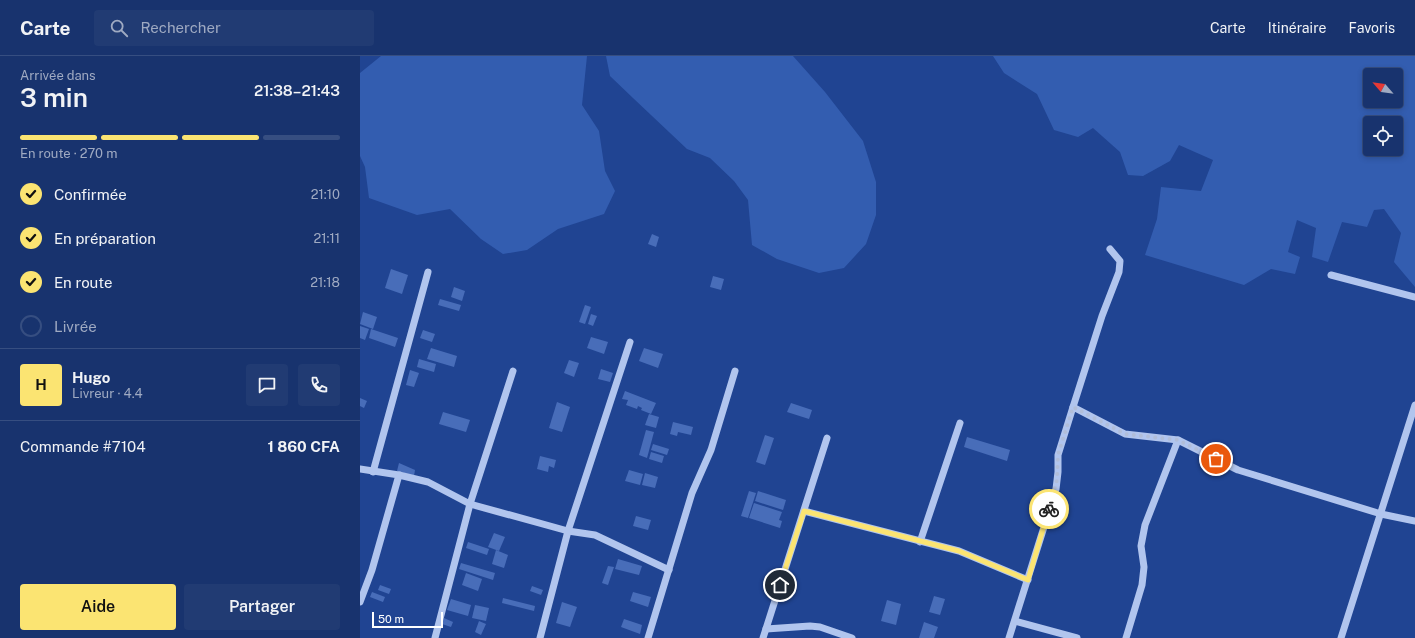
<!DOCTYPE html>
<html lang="fr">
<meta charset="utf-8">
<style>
:root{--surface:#18336e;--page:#213b73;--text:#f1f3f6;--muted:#9faac2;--line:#364e81;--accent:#fbe472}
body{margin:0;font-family:"Public Sans",sans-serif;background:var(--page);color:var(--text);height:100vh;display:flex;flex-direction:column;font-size:15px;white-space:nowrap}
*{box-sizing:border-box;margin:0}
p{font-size:13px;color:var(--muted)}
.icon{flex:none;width:22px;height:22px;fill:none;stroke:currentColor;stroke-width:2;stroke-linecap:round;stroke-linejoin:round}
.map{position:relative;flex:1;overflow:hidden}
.panel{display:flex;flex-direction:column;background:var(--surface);width:360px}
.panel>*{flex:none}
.needle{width:26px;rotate:298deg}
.buttons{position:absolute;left:1003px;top:12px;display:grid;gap:8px}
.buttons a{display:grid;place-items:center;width:40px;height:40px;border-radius:4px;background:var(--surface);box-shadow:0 2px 6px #0003,0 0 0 1px var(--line);font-size:20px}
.scale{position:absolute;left:12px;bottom:10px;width:71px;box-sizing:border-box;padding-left:4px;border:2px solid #fff;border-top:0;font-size:11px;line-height:14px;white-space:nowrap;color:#fff;-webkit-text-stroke:3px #204492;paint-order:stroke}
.pin{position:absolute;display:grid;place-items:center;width:34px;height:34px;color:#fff;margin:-17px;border:2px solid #fff;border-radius:50%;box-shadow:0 1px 4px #0007}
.courier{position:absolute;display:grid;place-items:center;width:40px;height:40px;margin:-20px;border:3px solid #fbe472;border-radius:50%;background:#fff;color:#222;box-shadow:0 1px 5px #0007}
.summary em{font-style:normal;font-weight:600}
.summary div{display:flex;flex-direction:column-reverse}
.summary{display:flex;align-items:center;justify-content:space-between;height:68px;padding:0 20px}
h1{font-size:26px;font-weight:600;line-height:30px}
.bar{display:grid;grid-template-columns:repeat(4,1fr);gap:6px 4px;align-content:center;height:48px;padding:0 20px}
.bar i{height:5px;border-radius:3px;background:var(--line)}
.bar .active{background:var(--accent)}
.bar p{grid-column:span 4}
.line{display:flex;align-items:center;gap:10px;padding:0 20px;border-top:1px solid var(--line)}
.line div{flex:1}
.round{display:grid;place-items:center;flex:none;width:42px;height:42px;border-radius:4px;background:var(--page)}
ol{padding:0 20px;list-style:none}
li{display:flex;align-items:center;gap:12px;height:44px}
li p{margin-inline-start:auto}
li .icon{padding:4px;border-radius:50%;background:var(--accent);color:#111;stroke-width:4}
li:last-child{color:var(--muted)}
li i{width:22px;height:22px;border:2px solid var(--line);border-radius:50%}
.primary-button{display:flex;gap:8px;margin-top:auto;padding:8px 20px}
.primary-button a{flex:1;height:46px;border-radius:4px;background:var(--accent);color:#111;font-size:16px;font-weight:600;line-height:46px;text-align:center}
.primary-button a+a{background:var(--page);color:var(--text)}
header{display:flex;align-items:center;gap:24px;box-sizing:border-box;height:56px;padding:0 20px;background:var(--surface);border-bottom:1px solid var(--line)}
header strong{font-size:19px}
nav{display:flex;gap:22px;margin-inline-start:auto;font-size:14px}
.search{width:280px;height:36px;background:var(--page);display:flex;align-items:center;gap:10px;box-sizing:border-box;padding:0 14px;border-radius:4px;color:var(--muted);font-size:15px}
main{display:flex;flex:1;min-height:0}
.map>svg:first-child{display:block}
.green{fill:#335db0;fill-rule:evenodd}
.building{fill:#486db9}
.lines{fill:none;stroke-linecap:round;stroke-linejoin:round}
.minor{stroke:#b1c5ee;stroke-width:7}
.done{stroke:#b1bed9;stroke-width:4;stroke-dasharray:0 7.2}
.route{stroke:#fbe472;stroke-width:5}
</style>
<header>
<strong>Carte</strong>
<div class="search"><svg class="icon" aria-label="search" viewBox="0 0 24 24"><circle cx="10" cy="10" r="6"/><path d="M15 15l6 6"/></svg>Rechercher</div>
<nav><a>Carte</a><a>Itinéraire</a><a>Favoris</a></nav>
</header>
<main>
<section class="panel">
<div class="summary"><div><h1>3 min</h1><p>Arrivée dans</p></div><em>21:38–21:43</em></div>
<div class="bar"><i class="active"></i><i class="active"></i><i class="active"></i><i></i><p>En route · 270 m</p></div>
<ol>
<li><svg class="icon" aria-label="check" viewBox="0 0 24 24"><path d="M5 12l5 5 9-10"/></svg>Confirmée<p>21:10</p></li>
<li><svg class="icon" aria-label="check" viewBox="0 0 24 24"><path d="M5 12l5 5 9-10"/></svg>En préparation<p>21:11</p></li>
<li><svg class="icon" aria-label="check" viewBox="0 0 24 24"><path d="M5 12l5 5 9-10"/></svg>En route<p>21:18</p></li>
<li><i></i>Livrée</li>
</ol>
<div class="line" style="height:72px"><b class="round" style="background:var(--accent);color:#111">H</b><div><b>Hugo</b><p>Livreur · 4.4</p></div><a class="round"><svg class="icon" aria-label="chat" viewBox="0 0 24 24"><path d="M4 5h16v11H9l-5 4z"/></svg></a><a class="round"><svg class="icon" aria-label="phone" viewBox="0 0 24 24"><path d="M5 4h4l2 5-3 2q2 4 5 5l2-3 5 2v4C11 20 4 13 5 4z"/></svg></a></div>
<div class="line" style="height:52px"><div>Commande #7104</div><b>1 860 CFA</b></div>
<div class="primary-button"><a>Aide</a><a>Partager</a></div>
</section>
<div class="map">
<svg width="1055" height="582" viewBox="0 0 1055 582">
<rect width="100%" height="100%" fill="#204492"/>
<g class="green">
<polygon points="21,0 227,0 222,49 239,75 245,115 255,135 244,158 198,173 167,194 143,198 121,183 90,153 57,159 9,142 5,111 0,100 0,17"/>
<polygon points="246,0 433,0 465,36 503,85 516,126 516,159 506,188 484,212 459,217 417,203 392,189 388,144 374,125 350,102 327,93 273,42 250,20"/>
<path d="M 633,0 L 1055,0 L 1055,231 L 1034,206 L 1041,177 L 1024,153 L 1014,154 L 1007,171 L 982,166 L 968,206 L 952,201 L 956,172 L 937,164 L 928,196 L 940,201 L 935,218 L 911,213 L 884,229 L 785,199 L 797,163 L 801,131 L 841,135 L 853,104 L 819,89 L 810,105 L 783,120 L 768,119 L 760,96 L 733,72 L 718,81 L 694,74 L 677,38 L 644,17 ZM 1010,19 L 1036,19 L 1036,45 L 1010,45 ZM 1010,67 L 1036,67 L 1036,93 L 1010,93 Z"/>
</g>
<g class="building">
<polygon points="292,178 299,181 296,191 288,188"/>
<polygon points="31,213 48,219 42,238 25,232"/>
<polygon points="353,220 364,223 361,234 350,231"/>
<polygon points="94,231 105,235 102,245 91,241"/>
<polygon points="80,243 101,249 99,255 78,249"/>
<polygon points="225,249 231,251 225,268 219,266"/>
<polygon points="3,256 17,261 13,273 0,268"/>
<polygon points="231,258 237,260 233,270 228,268"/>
<polygon points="0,270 9,273 5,284 0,282"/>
<polygon points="11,273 38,282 35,291 9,282"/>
<polygon points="63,274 75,278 72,286 60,282"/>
<polygon points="231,281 248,286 244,298 227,292"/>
<polygon points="71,292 97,300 94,311 67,303"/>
<polygon points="284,292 303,298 298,312 279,305"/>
<polygon points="59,303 76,308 74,316 57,311"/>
<polygon points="209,304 219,307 214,321 204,317"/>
<polygon points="241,313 253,317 250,326 238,323"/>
<polygon points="50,314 59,317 54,331 46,329"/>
<polygon points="265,335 296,347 291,358 281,354 282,352 278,350 277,353 266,349 268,344 262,343"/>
<polygon points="0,342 7,345 4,352 0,350"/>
<polygon points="197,346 210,351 202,376 189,372"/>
<polygon points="431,347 452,354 449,363 427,356"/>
<polygon points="83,356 110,364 106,376 79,368"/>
<polygon points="289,358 299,361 296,372 285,369"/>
<polygon points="313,366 333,371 331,379 318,376 317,380 310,378"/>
<polygon points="286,374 294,376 287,402 279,399"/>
<polygon points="405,379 414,382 405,409 396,406"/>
<polygon points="607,381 650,394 647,405 604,391"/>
<polygon points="293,388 309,393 307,399 291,394"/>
<polygon points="291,396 304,400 302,407 289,403"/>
<polygon points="180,400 196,404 194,412 189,410 188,416 177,413"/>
<polygon points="39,407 55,414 54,420 37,415"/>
<polygon points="269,414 283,418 280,429 265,425"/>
<polygon points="285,417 298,421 295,432 282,429"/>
<polygon points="389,435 396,437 388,462 381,460"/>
<polygon points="398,435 426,444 423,454 395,445"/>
<polygon points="394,447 422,456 419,464 422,465 420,472 389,462"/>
<polygon points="276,460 291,464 288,474 273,470"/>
<polygon points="134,477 145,481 139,495 128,491"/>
<polygon points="108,486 129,493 127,499 106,492"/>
<polygon points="136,494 148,499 144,512 132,508"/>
<polygon points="258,503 282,510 279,519 255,513"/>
<polygon points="101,507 135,517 133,524 99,513"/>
<polygon points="248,510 254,511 248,529 242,527"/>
<polygon points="106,517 122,523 118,535 102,529"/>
<polygon points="20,529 31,533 29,538 18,534"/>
<polygon points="172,530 183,534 181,539 170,535"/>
<polygon points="12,536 25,541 23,546 10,541"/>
<polygon points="273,536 291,541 288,551 270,545"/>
<polygon points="574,540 585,543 580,559 569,556"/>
<polygon points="143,542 175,550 174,555 142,547"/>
<polygon points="91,543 111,549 108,560 87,554"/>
<polygon points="527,544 541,548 536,569 521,565"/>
<polygon points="202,546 217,551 210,571 196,567"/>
<polygon points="115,549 129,552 126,565 112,562"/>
<polygon points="84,562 93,566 91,571 82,568"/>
<polygon points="264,563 282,569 280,578 261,571"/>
<polygon points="119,565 126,568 121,579 115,576"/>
<polygon points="564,566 578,571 574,582 559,582"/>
</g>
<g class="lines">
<g class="minor">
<polyline points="971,219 1055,241"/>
<polyline points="713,351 742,260 759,216 760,205 750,193"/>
<polyline points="0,413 39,419 12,514 0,546"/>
<polyline points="13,416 68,216"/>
<polyline points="39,419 68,426 110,448 208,475 235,479 309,514"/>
<polyline points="444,455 599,495 668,524"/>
<polyline points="560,486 600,367"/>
<polyline points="655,565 717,582"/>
<polyline points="406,573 450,570 460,571 492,582"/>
<polyline points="75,582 110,448 153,315"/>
<polyline points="180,582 208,475 270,286"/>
<polyline points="288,582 332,437 351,394 375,315"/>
<polyline points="403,582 467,382"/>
<polyline points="649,582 696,433 698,416 698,399 713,351 765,378 818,384 878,414 1021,458 1055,465"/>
<polyline points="766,582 782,529 784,511 781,490 785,469 818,384"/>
<polyline points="981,582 1055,349"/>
</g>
</g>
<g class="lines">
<polyline class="done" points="689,453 697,424 698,399 713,351 765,378 818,384 856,403"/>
<polyline class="route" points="420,529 444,455 599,495 668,524 689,453"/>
</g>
</svg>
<div class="buttons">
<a><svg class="needle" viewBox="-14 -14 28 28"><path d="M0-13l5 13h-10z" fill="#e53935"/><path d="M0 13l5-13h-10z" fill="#9faac2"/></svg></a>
<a><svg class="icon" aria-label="locate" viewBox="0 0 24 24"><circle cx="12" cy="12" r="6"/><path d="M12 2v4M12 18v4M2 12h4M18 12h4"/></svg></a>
</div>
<div class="scale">50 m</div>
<div class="pin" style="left:856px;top:403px;background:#ea580c"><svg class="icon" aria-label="bag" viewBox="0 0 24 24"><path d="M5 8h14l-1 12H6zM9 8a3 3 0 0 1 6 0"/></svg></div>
<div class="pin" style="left:420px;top:529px;background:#1f2937"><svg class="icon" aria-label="home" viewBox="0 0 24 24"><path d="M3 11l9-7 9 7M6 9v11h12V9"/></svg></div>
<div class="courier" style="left:689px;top:453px"><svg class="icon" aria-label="bike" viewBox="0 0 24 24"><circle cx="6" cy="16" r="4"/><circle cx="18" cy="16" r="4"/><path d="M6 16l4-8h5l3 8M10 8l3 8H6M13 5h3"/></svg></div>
</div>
</main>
